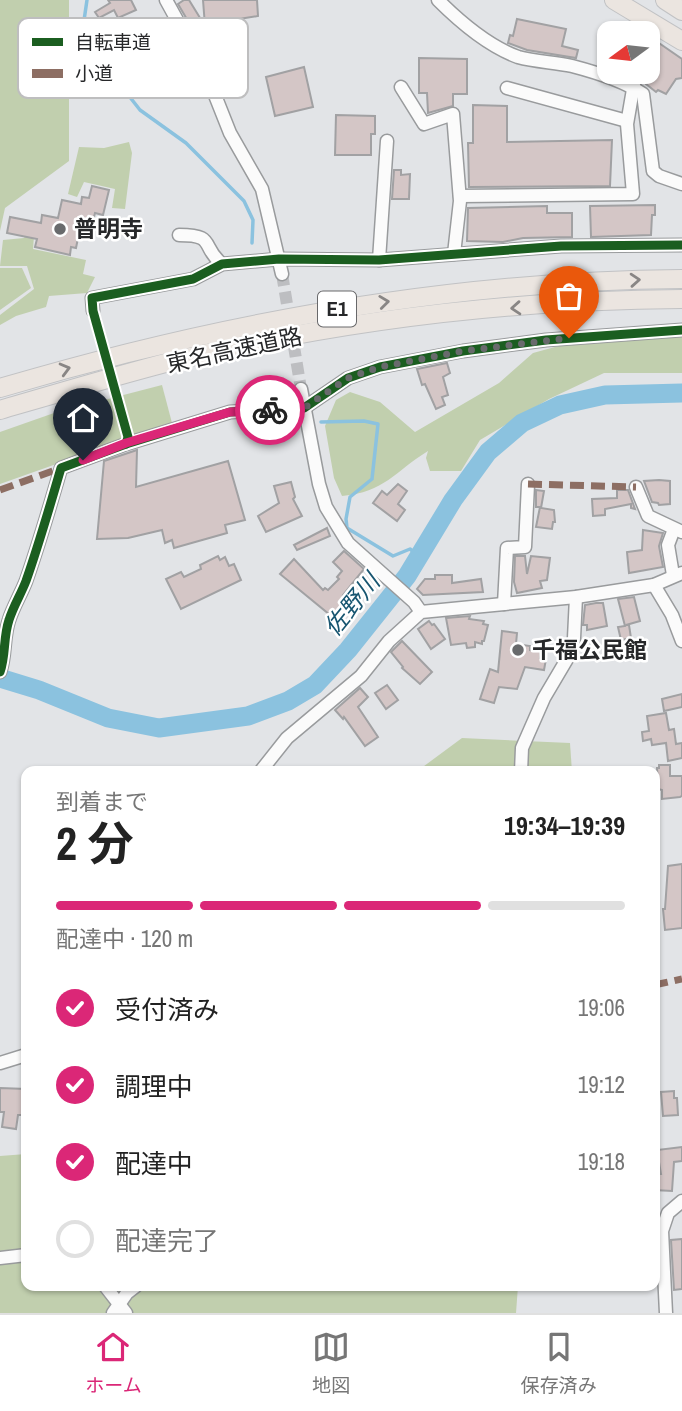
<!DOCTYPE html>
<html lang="ja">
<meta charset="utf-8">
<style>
:root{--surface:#fff;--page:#f2f2f2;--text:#222;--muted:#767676;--line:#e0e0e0;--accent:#db2777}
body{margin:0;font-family:"Archivo Narrow","Noto Sans JP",sans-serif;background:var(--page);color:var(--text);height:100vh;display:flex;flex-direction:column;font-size:26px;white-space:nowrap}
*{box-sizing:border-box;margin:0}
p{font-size:23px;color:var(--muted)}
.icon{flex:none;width:38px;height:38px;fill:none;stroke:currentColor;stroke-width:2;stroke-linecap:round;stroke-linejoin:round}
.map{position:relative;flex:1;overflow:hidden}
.panel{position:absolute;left:21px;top:766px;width:639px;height:525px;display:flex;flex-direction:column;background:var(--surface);border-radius:14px;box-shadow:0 2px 5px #0004}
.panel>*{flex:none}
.needle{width:46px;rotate:255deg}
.controls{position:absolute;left:597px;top:21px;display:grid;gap:14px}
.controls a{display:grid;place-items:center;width:63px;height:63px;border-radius:14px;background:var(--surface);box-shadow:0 2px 5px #0004;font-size:35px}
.pin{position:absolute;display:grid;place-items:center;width:60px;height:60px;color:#fff;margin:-72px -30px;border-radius:50% 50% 50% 0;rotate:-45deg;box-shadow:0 0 7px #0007}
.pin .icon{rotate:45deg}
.courier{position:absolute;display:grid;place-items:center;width:70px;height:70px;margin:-35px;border:5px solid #db2777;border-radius:50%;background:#fff;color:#222;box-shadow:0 2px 9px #0007}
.overview em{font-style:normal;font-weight:700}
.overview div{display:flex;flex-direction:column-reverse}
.overview{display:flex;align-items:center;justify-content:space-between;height:119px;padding:0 35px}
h1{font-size:46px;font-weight:700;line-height:52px}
.bar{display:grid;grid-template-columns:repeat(4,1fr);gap:10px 7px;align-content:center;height:84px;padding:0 35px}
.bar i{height:9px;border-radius:5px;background:var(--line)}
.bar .current{background:var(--accent)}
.bar p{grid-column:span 4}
ol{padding:0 35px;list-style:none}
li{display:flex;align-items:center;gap:21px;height:77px}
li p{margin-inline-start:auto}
li .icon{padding:7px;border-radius:50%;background:var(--accent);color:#fff;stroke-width:4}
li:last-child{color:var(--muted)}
li i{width:38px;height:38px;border:4px solid var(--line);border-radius:50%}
.menu{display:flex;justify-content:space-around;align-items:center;height:98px;border-top:2px solid var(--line);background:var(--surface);font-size:19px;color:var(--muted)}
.menu a{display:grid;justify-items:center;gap:4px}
.menu .current{color:var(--accent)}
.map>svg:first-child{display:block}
.green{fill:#c1cfae}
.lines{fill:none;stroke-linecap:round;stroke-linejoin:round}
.stream{stroke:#8bc2df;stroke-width:3.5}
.river{stroke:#8bc2df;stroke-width:19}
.building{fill:#d4c6c6;stroke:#a1a1a3;stroke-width:2}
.minor-tunnel{stroke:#bdbec1;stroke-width:12;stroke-dasharray:12 6;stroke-linecap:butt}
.minor-casing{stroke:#999b9d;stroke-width:15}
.highway-casing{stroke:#c1c2c4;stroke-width:20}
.minor{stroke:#fbfbfb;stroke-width:12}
.highway{stroke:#ebe5e0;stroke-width:18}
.quiet{stroke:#8d6e63;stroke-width:7;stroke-dasharray:14 7;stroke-linecap:butt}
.cycleway-casing{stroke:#fff;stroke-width:13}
.cycleway{stroke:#1b5e20;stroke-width:9}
.oneway{stroke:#898685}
.done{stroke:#686a6c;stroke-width:7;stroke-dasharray:0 12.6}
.route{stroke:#db2777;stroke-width:9}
.poi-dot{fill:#686a6c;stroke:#fff;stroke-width:2.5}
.labels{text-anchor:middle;stroke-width:5;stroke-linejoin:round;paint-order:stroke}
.shield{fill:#fff;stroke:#68686a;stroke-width:2}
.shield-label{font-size:21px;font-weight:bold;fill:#27282a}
.poi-label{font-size:23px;font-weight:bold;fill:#27282a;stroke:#fff;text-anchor:start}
.street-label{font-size:23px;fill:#27282a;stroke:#fff}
.water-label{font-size:24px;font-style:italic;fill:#175570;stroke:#fff}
.key{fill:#fff;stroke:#bebebf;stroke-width:2}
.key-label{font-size:19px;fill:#27282a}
</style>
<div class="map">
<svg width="682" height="1313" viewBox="0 0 682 1313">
<rect width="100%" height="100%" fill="#e2e4e7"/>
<g class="green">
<polygon points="0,0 69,0 69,161 5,208 0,231"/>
<polygon points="129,142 132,153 125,209 112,208 115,189 84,182 77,197 68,194 79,147 104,148"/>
<polygon points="26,235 34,236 33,249 86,260 83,274 95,277 87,293 49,296 46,307 16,316 0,325 0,315 34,289 27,266 0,266 3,240 24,238"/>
<polygon points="0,268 22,268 31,288 0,310"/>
<path d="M 682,335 L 682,373 L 604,373 L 549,399 L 480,440 L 461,471 L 430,471 L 426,458 L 428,451 C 394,472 385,492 342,496 L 334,478 L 325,426 L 336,400 L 350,392 L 380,402 L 415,432 L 499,383 L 533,353 L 584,339 Z"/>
<polygon points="162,385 172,423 0,484 0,432 54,413"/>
<polygon points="462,738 570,743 572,772 416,772"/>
<polygon points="26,1154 26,1286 518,1286 516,1313 0,1313 0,1156"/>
</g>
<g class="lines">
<g class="stream">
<polyline points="87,0 82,34 86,47 108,61 118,82 140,110 186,143 244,201 253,220 252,243"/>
<polyline points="261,422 265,428 299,424"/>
<polyline points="321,422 364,421 378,424 372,479 350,497 346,519 347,528 393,556 410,549 419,556"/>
</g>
<polyline class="river" points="0,678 39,690 108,718 159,728 248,716 288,701 315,685 348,650 407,576 453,500 488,452 522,423 560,405 605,395 682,393"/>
</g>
<g class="building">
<polygon points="108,0 131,0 136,10 118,18 114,10 99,18 95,12 110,3"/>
<polygon points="184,0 189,0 205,26 203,0 257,0 258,16 233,20 231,22 233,44 237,44 239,52 233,55 234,62 215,68 214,59 210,59 208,46 205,47 191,19 188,21 178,4"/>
<polygon points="517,19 566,29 562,46 578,50 576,58 527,50 508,43 510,35 513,36"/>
<polygon points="656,41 682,59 682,78 676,79 666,94 658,90 656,92 646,84 649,52"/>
<polygon points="419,58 467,59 467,94 453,94 453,106 428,113 427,93 419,93"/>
<polygon points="304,67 313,107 275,116 266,77"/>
<polygon points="473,105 507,106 507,142 612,140 610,186 469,187 468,143 473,143"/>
<polygon points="336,115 375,116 375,134 371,134 371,155 335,155"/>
<polygon points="394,170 401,170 401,175 410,174 409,199 392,199"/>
<polygon points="92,186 109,190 103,215 95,213 92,225 81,223 76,248 71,247 70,255 35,247 37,239 7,233 10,217 41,223 42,215 58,218 62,200 81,204 82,197 89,198"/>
<polygon points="655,205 655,215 652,215 651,235 591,237 590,206"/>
<polygon points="547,206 547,213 572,213 572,237 523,238 503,242 467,241 468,208"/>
<polygon points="447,363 450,373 443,377 448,395 442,397 445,405 436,409 425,384 422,385 417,369"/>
<polygon points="137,450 136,487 228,461 245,520 225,525 227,533 174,548 172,540 165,543 162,530 128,538 97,539 104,461"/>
<polygon points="659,480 670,481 670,504 659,505 658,503 652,502 644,481"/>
<polygon points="291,482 295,497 293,499 302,516 266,532 258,516 279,503 274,486"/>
<polygon points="398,484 407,491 398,504 405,510 397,521 373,503 382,491 387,495"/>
<polygon points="536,490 544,491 541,508 554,510 555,522 553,522 552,529 536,527 540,507 536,507"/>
<polygon points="617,490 628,490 635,509 631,508 631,504 605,509 605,515 593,516 592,499 617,498"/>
<polygon points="327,528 330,536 297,550 294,545"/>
<polygon points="643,530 663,533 659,546 663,567 629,573 627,552 642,550"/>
<polygon points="344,551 364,569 343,595 350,601 335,619 280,574 294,559 323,590 325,588 328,590 339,579 337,577 342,571 333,562"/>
<polygon points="218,556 220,560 225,557 229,566 234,564 241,580 181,609 166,579 181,572 184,577 201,569 200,565"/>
<polygon points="515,556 525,556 527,574 531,556 550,558 547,580 540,581 542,588 517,593 514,582"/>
<polygon points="435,575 452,575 452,583 481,579 483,592 423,595 417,589 425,579 435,579"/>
<polygon points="634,597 640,621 626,625 629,625 631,638 621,640 618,627 625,626 618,599"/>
<polygon points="596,603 603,603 607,626 587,630 587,625 583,625 585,605"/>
<polygon points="470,616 469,619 484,621 483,624 488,625 484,641 482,641 482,644 475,642 475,647 467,648 466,643 451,645 446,618"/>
<polygon points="429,621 432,625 434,624 445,639 431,649 418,629"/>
<polygon points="502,631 517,633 516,644 530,646 530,650 541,651 540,658 546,659 544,670 525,667 517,689 499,687 494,703 480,699 490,669 498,672"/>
<polygon points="402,641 432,672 420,684 402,668 403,667 391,652"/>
<polygon points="387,685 398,700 386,709 375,693"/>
<polygon points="360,688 368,697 358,707 378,737 365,746 344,717 343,719 335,710"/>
<polygon points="682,694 682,707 664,711 662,699"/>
<polygon points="666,713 669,730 674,729 676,744 682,743 682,758 668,761 666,743 652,745 651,739 643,741 642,732 649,731 647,716"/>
<polygon points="659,765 670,765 670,776 682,776 682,796 680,797 662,799 662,790 658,789 657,768 659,768"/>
<polygon points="682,864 682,928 665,930 663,909 665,909 668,866"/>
<polygon points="0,1088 26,1089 26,1115 18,1115 16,1129 2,1127 4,1112 0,1112"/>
<polygon points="674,1091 674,1098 677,1098 678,1115 663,1116 661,1092"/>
<polygon points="682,1147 682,1161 674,1162 672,1191 654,1190 654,1174 661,1174 657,1150"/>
<polygon points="682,1239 682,1289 674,1290 671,1240"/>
</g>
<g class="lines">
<g class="minor-tunnel">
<polyline points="282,274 301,389"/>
<polyline points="93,311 128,437"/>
</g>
<g class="minor-casing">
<g id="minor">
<polyline points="166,0 183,31 199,55 230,133 262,189 282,274"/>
<path d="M 438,0 C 461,23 488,46 518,57 C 536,62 555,62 572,66 C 595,72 624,81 643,94 L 653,171 L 659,176 L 682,184"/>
<polyline points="401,87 424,124 453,114 460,201 454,254"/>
<polyline points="507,88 627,121"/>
<polyline points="460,196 633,194 627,124 636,72"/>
<path d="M 179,235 C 217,235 200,246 222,264"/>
<polyline points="379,260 387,141"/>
<polyline points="93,311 92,298 193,279 222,264 279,259 379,260 561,246 682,245"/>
<polyline points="301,389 319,484 326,507 348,543 414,602 421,612"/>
<polyline points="636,487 648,516 682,532"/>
<polyline points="673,575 668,545 674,529"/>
<polyline points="654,585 672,615 682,641"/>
<polyline points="504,604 507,548 525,547 528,484"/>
<path d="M 0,672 C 6,655 3,638 9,620 C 13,607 21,594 26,581 C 39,544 50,506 61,468 L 126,444 L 230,412 L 304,408 L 348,378 L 380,367 L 463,351 L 546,340 L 682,330"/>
<polyline points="260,772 287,738 361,676 389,641 421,612 576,597 654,585 682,573"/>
<polyline points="521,772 522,748 544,698 570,654 574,638 576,597"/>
<polyline points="0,1063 26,1055"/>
<polyline points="0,1258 26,1255"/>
<polyline points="105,1286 126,1313"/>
<polyline points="113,1313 127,1293 136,1286"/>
<polyline points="666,1313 662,1231 668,1213 682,1201"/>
</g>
</g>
<g class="highway-casing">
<g id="highway">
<polyline points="614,0 682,41"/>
<polyline points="665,0 682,11"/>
<path d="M 0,388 C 222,322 450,281 682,279"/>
<path d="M 0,410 C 58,393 115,376 173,361 C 338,321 512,300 682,299"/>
</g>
</g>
<use href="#minor" class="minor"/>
<use href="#highway" class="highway"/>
<g class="quiet">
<polyline points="528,484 636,487"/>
<polyline points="0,490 61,468"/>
<polyline points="654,985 682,979"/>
</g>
<g class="cycleway-casing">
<g id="cycleway">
<polyline points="126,444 128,437 93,311 92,298 193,279 222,264 279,259 379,260 561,246 682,245"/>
<path d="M 0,672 C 6,655 3,638 9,620 C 13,607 21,594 26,581 C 39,544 50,506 61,468 L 126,444 L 230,412 L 304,408 L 348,378 L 380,367 L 463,351 L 546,340 L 682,330"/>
</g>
</g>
<use href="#cycleway" class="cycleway"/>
</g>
<defs><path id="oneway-chevron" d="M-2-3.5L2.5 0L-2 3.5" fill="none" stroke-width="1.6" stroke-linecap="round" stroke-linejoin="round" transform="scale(1.75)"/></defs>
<g class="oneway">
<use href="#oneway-chevron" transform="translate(635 280) rotate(-4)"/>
<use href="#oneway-chevron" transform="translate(384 302) rotate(-7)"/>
<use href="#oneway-chevron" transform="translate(516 308) rotate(176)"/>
<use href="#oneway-chevron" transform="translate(65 369) rotate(-15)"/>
</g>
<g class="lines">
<polyline class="done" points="270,410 304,408 348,378 380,367 463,351 569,338"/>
<polyline class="route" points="83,460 126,443 230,412 270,410"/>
</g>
<g class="poi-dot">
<circle cx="60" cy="229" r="7"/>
<circle cx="518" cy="650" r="7"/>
</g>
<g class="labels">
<rect class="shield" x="318" y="291.5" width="38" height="35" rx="5"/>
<g class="shield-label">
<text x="337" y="316">E1</text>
</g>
<g class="poi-label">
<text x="74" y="237">普明寺</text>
<text x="532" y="658">千福公民館</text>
</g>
<g class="street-label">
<text transform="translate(234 350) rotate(-12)" y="8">東名高速道路</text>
</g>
<g class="water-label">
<text transform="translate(352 605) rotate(-51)" y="8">佐野川</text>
</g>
</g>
<rect x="18" y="18" width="230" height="80" rx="10" class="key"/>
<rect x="32" y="38" width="31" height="8" fill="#1b5e20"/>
<rect x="32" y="69" width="31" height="9" fill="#8d6e63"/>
<g class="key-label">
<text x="75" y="49">自転車道</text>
<text x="75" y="80">小道</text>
</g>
</svg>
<div class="controls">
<a><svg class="needle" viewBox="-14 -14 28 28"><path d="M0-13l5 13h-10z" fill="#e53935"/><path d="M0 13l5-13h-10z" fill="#767676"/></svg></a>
</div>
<div class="pin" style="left:569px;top:338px;background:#ea580c"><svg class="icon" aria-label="bag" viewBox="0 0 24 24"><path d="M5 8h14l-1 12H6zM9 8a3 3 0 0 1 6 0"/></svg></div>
<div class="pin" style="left:83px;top:460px;background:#1f2937"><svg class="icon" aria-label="home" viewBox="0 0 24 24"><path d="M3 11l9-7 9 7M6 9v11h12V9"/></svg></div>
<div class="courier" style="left:270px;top:410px"><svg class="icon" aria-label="bike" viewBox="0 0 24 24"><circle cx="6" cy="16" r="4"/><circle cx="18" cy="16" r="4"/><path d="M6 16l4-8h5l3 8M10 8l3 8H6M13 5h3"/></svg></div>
<section class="panel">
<div class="overview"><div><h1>2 分</h1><p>到着まで</p></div><em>19:34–19:39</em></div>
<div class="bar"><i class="current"></i><i class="current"></i><i class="current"></i><i></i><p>配達中 · 120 m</p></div>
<ol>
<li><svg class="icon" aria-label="check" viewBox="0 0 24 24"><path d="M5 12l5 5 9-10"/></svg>受付済み<p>19:06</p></li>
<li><svg class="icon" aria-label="check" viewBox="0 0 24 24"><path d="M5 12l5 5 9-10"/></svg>調理中<p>19:12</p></li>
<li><svg class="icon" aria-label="check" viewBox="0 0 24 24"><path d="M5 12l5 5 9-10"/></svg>配達中<p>19:18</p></li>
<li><i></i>配達完了</li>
</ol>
</section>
</div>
<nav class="menu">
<a class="current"><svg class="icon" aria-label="home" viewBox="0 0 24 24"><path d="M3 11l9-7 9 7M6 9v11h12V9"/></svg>ホーム</a>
<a><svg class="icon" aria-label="map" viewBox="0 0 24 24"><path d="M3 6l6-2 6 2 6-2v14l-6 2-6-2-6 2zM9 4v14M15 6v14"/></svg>地図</a>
<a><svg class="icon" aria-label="saved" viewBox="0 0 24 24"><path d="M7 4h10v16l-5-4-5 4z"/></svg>保存済み</a>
</nav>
